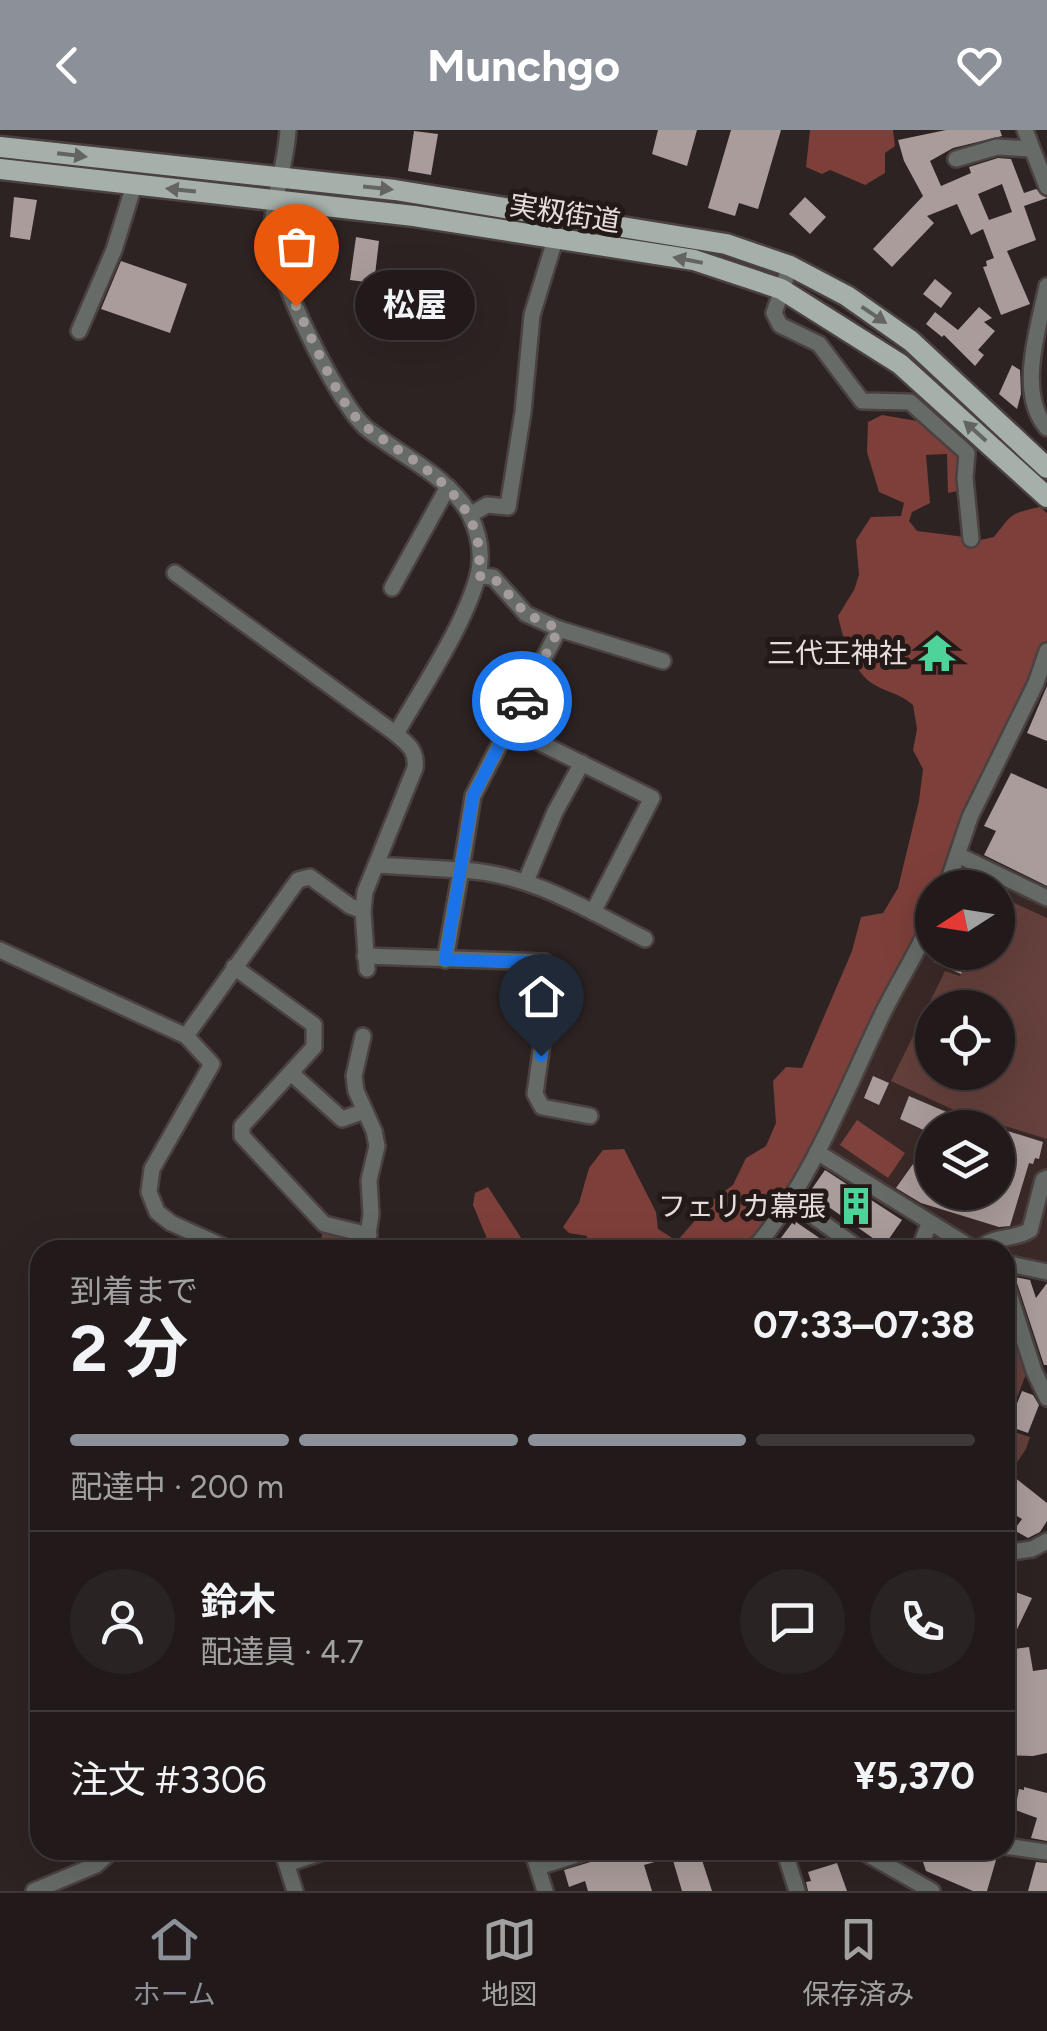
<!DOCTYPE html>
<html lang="ja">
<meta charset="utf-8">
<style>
:root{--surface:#221a1a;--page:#2a2323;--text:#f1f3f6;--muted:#a2a1a2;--line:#3f3839;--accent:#8c9099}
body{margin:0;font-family:Figtree,"Noto Sans JP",sans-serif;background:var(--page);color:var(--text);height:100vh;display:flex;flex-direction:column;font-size:38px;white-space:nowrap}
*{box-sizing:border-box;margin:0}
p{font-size:32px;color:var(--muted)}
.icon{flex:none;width:55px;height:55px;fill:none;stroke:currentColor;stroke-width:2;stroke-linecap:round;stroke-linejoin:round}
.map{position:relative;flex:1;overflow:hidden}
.side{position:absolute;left:30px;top:1110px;width:985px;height:620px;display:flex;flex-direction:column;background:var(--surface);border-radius:30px;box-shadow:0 10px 40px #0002,0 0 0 2px var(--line)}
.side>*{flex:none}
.needle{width:65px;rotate:258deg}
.controls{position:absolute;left:915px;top:740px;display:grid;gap:20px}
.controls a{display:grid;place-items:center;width:100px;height:100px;border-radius:50%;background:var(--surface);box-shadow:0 10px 40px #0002,0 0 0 2px var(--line);font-size:50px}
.pin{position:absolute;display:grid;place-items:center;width:85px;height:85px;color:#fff;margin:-102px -42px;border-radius:50% 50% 50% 0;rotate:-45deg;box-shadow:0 0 10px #0007}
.pin .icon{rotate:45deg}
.courier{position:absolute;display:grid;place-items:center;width:100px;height:100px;margin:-50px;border:8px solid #1a73e8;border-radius:50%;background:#fff;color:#222;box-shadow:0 2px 12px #0007}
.bubble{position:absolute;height:70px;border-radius:35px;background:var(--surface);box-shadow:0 10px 40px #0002,0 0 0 2px var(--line);font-size:32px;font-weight:700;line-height:70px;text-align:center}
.overview em{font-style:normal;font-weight:700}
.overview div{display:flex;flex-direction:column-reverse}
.overview{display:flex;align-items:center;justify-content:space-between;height:170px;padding:0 40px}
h1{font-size:65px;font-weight:700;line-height:75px}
.bar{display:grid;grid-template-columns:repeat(4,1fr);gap:15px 10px;align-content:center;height:120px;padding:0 40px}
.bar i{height:12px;border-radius:8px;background:var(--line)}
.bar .active{background:var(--accent)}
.bar p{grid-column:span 4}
.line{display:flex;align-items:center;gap:25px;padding:0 40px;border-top:2px solid var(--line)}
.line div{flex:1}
.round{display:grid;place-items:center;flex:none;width:105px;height:105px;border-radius:52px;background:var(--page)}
header{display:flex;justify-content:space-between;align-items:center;height:130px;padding:0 40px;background:var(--accent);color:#fff;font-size:45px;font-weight:700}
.tabs{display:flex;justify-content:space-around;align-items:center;height:140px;border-top:2px solid var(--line);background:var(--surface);font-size:28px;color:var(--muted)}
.tabs a{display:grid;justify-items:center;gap:5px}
.tabs .active{color:var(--accent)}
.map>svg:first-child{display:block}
.built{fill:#3a2927;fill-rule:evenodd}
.green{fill:#65403c;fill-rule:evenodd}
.forest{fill:#7d3f3a}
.water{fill:#7f413b}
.building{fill:#a99c9a;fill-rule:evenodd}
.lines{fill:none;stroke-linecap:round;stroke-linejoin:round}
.minor-casing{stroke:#4a4140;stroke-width:20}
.major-casing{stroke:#4a4140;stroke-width:25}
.minor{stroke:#666b68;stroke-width:15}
.major{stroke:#a6b0aa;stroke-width:20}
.oneway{fill:#646561}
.done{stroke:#a49c9b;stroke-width:10;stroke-dasharray:0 18}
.route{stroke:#1a73e8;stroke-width:12}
.labels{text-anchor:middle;stroke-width:10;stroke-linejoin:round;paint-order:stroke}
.street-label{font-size:28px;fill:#e4dddc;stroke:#231a18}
.poi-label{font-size:28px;fill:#e4dddc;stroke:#231a18;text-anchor:end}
</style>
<header><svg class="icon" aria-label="back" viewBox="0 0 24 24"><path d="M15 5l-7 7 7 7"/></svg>Munchgo<svg class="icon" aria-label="heart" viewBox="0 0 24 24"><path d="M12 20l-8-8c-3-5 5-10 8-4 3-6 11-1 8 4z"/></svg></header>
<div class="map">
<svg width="1047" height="1761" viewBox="0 0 1047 1761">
<rect width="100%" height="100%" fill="#2d2322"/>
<path class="built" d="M 963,738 L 1047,773 L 1047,1137 L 1005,1125 L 1005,1120 L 989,1120 L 908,1074 L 829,1020 L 895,878 L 932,813 L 932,822 L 998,822 L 998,758 L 956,757 ZM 932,878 L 998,878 L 998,942 L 932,942 ZM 932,998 L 998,998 L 998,1062 L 932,1062 Z"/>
<g class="green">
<path d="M 1008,770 L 1047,788 L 1047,1009 L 956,981 L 891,951 L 945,841 L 960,846 L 971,823 L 998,822 L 998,778 ZM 932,878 L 998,878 L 998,942 L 932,942 Z"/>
<polygon points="323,1100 359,1107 361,1120 319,1120"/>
<polygon points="1012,1175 1029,1237 1005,1298 1005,1193"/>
<polygon points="1005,1299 1030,1307 1026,1319 1005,1350"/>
</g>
<g class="forest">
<polygon points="810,0 893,0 895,16 885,23 885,43 865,55 830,40 822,44 806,37"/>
<path d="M 882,285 L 917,291 L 933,304 L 957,326 L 962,360 L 948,363 L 947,324 L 926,325 L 930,373 L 912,382 L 909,391 L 917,401 L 965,407 L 971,412 L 994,407 C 1013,384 1008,384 1040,377 L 1047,383 L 1047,524 L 961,725 L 952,757 L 932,758 L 932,781 L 779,1094 L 760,1120 L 586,1120 L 587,1106 L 569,1103 L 563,1097 L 579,1073 L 589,1038 L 603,1020 L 624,1019 L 656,1082 L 658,1099 L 677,1111 L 714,1069 L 733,1055 L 746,1028 L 766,1016 L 776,993 L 773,951 L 786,937 L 802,938 L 852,821 L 861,787 L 883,783 L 898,758 L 919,671 L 923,639 L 913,620 L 917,599 L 913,575 C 900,563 884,562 870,552 C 851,537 843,508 838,486 L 854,460 L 859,445 L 856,410 L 871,387 L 901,386 L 904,373 L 879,362 L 867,322 L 868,292 Z"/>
<polygon points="488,1057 529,1120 484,1120 488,1111 473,1075 475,1063"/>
</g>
<polygon class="water" points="857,990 905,1023 888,1048 840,1015"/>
<g class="building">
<polygon points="658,0 697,0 687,36 652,24"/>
<polygon points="731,0 781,0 758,79 739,73 735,86 708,78"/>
<path d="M 946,0 L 1000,0 L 1002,6 L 953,18 L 930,31 L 941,56 L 971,43 L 969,37 L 998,28 L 1011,29 L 1024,63 L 1036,59 L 1047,68 L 1024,76 L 1036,110 L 1007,121 L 1030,174 L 1001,185 L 983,137 L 987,136 L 986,131 L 994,128 L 983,99 L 971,105 L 957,74 L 927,86 L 934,93 L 892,137 L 873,119 L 923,66 L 904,31 L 898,10 ZM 1002,54 L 1012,82 L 989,90 L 978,64 Z"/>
<polygon points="414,1 438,4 431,45 408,41"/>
<polygon points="14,67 37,70 30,110 10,107"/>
<polygon points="805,67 826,87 810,104 789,84"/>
<polygon points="356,107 379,111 374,153 350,150"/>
<polygon points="121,131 187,154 170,203 101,179"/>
<polygon points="935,149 952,163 941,178 923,164"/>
<polygon points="979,177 992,188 984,192 995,201 978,220 984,225 975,236 944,205 942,207 926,194 935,182 958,200"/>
<polygon points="1012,235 1020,240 1021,264 1017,279 999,264"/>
<polygon points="1047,556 1047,611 1027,603"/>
<polygon points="1011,643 1047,659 1047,756 984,725 996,701 984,696"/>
<polygon points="938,822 970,822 961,844 934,832"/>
<polygon points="873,946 889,953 879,975 864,968"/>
<polygon points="909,966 984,998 932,998 932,1004 900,989"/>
<polygon points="998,998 1043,1012 1039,1029 1035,1028 1033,1034 1029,1033 1010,1096 999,1097 921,1073 896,1058 918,1027 932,1038 932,1062 998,1062"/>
<polygon points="825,1040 902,1090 884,1116 809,1063"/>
<polygon points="796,1092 837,1120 772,1120 792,1093 795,1095"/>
<polygon points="1015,1147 1030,1150 1036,1168 1047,1153 1047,1235 1044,1235"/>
<polygon points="1022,1261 1033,1265 1039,1275 1028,1303 1008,1296"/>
<polygon points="1014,1347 1047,1373 1047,1391 1040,1402 1028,1408 1014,1400 1022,1389 1005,1379 1005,1360"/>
<polygon points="1015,1462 1032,1468 1007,1520 1029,1517 1033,1541 1047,1539 1047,1623 1033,1626 1005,1625 1005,1483"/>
<polygon points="1024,1657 1047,1663 1047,1711 1031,1708 1037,1688 1015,1680 1019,1659 1024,1660"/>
<polygon points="630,1720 694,1720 697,1731 702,1730 712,1761 682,1761 672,1727 644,1735 652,1761 588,1761 585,1751 569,1757 564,1740"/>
<polygon points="924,1720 970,1720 996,1730 987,1761 973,1761 926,1741 921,1726"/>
<polygon points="1036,1732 1047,1733 1047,1761 1028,1761"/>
<polygon points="837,1733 847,1761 808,1761 806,1752 811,1751 808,1742"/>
</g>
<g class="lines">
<g class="minor-casing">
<g id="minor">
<path d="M 288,0 C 286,33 274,65 272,98 C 270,136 337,272 365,297 C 400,326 447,344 470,385 L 487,375 L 508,377 L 523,282 L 532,185 L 555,110"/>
<polyline points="1025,0 1047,57"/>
<polyline points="956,29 997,17 1031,19"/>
<polyline points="790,136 774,183 780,195 819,214 862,271 910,272 967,323 965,348 971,409"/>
<path d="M 1047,156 C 1039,197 1016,263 1047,298"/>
<polyline points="79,201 114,120 134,55"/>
<path d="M 175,443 L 396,604 C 409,615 417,621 415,638 L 365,762 L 363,781 L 350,776 L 310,747 L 298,750 L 186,906"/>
<path d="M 478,446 L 493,447 L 526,484 L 559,499 L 473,666 L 461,740 C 529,743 586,779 645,809"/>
<polyline points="392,458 448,357"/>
<polyline points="559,499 663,531"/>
<polyline points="508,597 652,668 593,782"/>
<path d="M 396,604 C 422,558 465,495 478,445 C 483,425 479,404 470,385"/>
<polyline points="958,725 1047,768"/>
<polyline points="376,735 461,740 445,830"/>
<polyline points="526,751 555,682 582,633"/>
<polyline points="946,758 970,687 1036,553 1047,521"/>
<polyline points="363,781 367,839"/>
<polyline points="0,820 186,906 212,934 152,1039 149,1062 157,1082 171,1093 231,1120"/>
<polyline points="365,826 545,832 551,838 551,850 535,964 542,977 590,986"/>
<polyline points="234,837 314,895 314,917 242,996 242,1006 324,1094 369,1105"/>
<polyline points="363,906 354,946 356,961 374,1001 377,1016 369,1050 371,1084 366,1120"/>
<polyline points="291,943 342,989 365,981"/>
<polyline points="817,1022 975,1120"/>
<polyline points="789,1069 861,1120"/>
<path d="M 753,1120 C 811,1053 844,964 882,885 C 898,852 918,822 932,789"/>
<polyline points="919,1120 929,1094"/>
<path d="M 979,1120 C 993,1104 1013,1111 1030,1100 L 1043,1050 L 1047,1048"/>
<polyline points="1005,1133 1047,1142"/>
<polyline points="1005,1151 1034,1241 1047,1268"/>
<polyline points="1005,1423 1032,1419 1047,1411"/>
<polyline points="1005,1716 1047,1722"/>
<polyline points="282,1720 295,1761"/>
<polyline points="532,1720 545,1761"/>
<polyline points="784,1720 797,1761"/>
<polyline points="860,1720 932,1761"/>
<polyline points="287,1734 329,1720"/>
<polyline points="538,1737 592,1720"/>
<polyline points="34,1761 96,1735 113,1720"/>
</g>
</g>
<g class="major-casing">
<g id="major">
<polyline points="0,17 395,60 726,114 790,136 847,166 911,211 1047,338"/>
<polyline points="0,39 414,86 694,130 781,159 900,234 1047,367"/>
</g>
</g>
<use href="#minor" class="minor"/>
<use href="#major" class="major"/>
</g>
<defs><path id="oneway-solid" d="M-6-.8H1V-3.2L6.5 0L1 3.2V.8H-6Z" transform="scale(2.5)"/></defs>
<g class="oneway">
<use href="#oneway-solid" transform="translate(72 25) rotate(7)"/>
<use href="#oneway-solid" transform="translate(378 58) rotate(6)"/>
<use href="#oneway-solid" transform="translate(181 60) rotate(-174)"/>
<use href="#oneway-solid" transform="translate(688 130) rotate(-169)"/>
<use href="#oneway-solid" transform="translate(874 185) rotate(34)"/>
<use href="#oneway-solid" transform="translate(975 301) rotate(-138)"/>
</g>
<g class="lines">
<path class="done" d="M 296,176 C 313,210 328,248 349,279 C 361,296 380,307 397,319 C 443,349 488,384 478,446 L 493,447 L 526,484 L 559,499 L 522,571"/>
<polyline class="route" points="522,571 473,666 445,830 545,832 551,838 541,926"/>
</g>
<defs>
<g id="temple-bare" transform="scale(3)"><path d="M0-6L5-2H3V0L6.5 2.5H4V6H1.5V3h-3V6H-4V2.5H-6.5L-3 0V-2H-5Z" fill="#4ed39a" stroke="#231a18" stroke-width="2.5" paint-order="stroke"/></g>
<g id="building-bare" transform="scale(3)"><path d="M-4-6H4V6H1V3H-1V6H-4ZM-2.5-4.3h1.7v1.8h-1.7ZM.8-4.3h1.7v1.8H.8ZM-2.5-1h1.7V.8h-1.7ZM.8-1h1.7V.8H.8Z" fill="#4ed39a" stroke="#231a18" stroke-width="2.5" paint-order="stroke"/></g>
</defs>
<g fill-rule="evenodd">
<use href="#temple-bare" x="937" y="523"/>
<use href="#building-bare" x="856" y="1076"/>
</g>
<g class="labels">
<g class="street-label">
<text transform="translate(565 83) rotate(9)" y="10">実籾街道</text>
</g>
<g class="poi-label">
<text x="907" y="533">三代王神社</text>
<text x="826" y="1086">フェリカ幕張</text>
</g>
</g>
</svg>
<div class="controls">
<a><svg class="needle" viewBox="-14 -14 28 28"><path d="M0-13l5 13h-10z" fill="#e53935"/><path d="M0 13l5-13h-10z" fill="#a2a1a2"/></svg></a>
<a><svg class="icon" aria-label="locate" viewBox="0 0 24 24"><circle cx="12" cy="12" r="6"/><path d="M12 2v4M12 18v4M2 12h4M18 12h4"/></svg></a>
<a><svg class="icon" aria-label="layers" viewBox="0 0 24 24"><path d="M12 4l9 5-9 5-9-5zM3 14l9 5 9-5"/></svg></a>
</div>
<div class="pin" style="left:296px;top:176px;background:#ea580c"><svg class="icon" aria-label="bag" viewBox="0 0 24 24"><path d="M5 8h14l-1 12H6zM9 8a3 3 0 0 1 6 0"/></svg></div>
<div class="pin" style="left:541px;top:926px;background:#1f2937"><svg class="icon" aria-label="home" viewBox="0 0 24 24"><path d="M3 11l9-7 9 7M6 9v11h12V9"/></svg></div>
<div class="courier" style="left:522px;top:571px"><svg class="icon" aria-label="car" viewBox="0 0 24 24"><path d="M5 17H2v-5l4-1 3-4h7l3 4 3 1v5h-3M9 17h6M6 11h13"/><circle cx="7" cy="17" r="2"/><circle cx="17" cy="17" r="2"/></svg></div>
<div class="bubble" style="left:355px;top:140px;width:120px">松屋</div>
<section class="side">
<div class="overview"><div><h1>2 分</h1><p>到着まで</p></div><em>07:33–07:38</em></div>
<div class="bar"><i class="active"></i><i class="active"></i><i class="active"></i><i></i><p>配達中 · 200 m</p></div>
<div class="line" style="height:180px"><a class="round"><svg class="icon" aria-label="person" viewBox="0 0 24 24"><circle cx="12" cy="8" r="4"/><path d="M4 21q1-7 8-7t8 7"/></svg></a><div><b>鈴木</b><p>配達員 · 4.7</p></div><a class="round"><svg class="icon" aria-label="chat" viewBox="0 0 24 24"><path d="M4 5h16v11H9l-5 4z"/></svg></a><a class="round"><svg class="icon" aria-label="phone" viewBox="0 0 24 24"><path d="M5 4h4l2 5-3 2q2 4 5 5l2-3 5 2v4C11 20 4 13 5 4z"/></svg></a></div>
<div class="line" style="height:130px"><div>注文 #3306</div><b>¥5,370</b></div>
</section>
</div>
<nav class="tabs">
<a class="active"><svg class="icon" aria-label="home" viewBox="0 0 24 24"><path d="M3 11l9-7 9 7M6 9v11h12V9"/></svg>ホーム</a>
<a><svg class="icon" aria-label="map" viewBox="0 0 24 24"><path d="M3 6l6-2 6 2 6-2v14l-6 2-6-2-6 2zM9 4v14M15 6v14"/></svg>地図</a>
<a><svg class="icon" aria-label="saved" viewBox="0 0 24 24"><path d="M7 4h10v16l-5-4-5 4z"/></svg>保存済み</a>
</nav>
